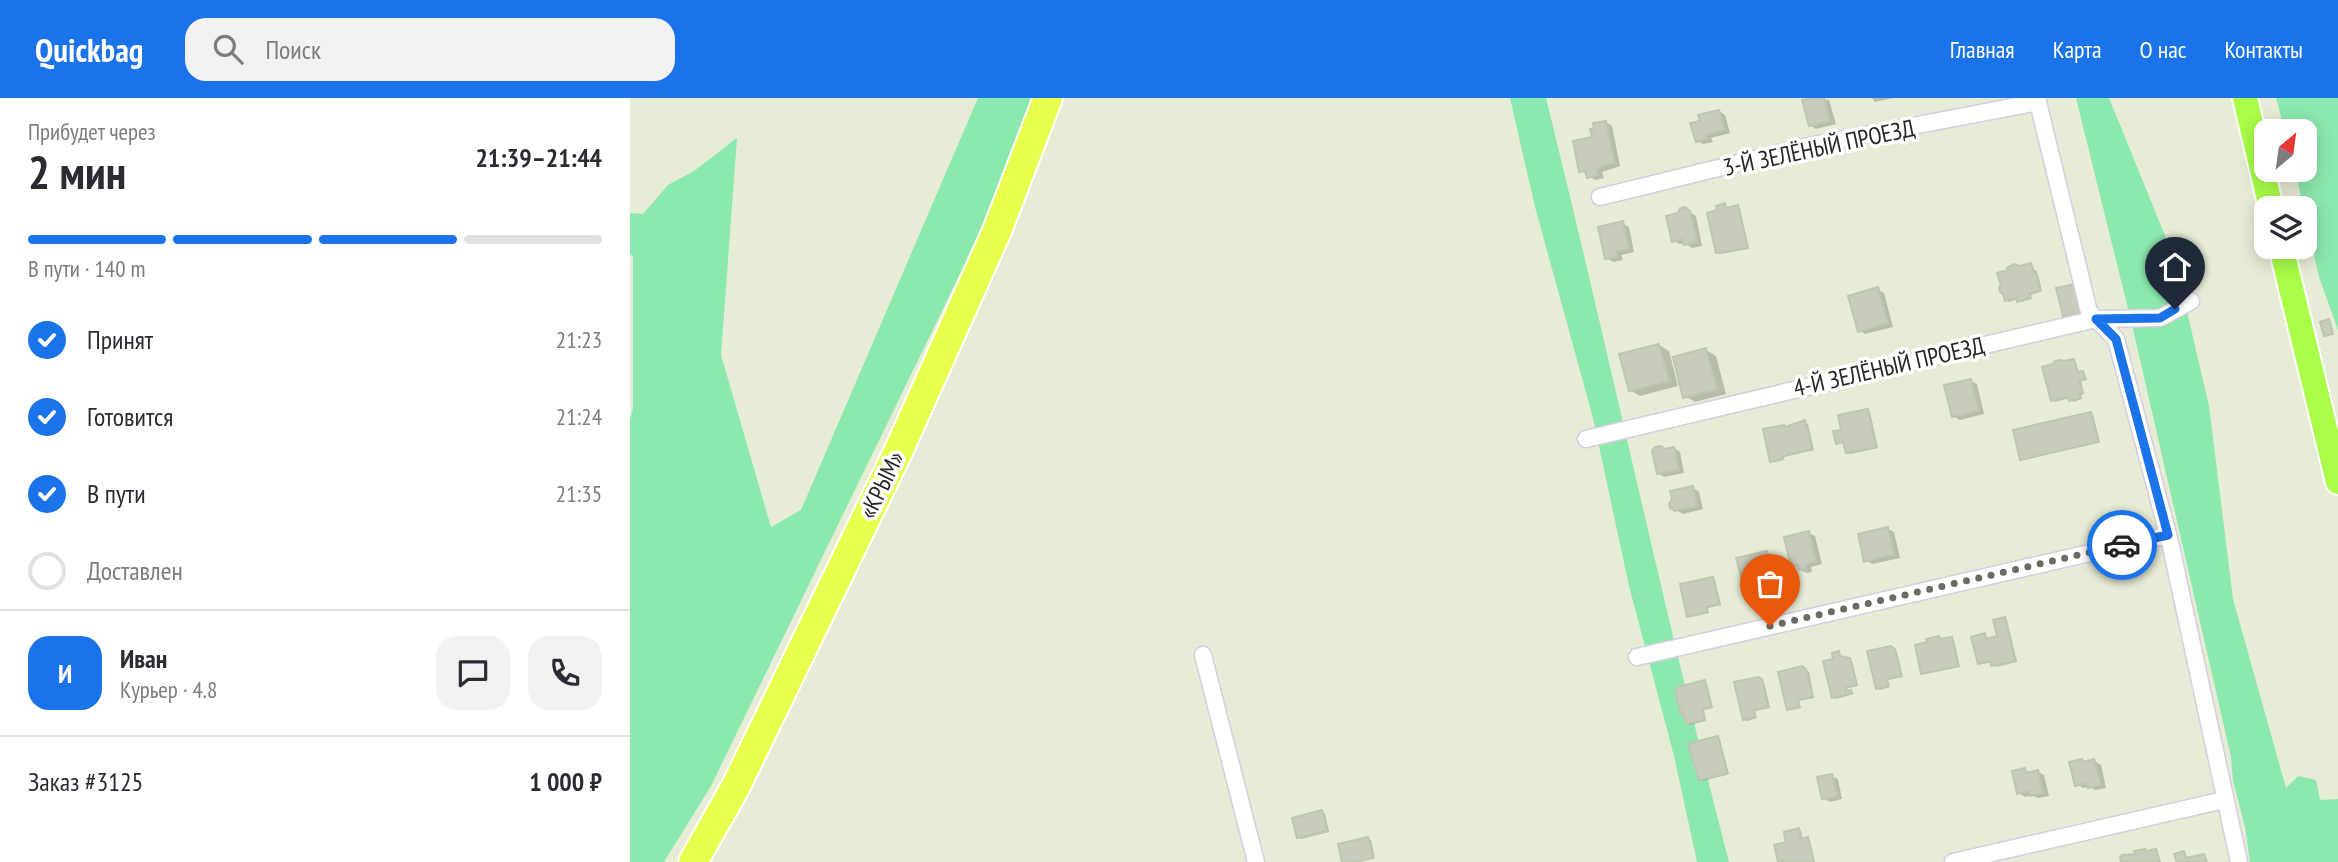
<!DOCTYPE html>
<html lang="ru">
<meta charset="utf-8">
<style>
:root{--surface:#fff;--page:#f2f2f3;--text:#2b2b33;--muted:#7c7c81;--line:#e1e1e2;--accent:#1a73e8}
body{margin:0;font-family:"PT Sans Narrow",sans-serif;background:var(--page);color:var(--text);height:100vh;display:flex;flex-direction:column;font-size:26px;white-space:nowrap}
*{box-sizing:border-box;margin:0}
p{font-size:23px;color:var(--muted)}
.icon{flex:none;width:38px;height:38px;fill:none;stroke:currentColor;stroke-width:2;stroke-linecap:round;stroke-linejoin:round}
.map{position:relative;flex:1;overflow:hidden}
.drawer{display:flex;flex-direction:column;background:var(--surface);width:630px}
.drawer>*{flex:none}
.needle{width:46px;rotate:29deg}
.controls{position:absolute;left:1624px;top:21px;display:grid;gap:14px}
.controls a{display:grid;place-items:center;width:63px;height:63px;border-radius:14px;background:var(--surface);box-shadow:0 4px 18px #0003;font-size:35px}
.pin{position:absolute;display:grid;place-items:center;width:60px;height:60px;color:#fff;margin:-72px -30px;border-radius:50% 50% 50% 0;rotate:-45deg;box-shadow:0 0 7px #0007}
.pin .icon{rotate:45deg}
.courier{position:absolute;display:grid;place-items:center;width:70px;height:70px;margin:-35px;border:5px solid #1a73e8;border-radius:50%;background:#fff;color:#222;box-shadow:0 2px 9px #0007}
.head em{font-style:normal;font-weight:700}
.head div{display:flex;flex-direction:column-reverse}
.head{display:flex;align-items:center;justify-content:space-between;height:119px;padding:0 28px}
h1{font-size:46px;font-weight:700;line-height:52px}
.bar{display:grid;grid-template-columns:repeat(4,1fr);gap:10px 7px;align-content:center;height:84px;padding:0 28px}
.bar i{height:9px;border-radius:5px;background:var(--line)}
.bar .selected{background:var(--accent)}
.bar p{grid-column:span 4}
.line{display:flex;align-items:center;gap:18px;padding:0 28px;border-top:2px solid var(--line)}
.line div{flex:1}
.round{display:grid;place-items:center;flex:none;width:74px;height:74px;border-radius:21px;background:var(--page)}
ol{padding:0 28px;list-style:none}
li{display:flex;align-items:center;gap:21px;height:77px}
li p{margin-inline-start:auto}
li .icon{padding:7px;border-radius:50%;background:var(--accent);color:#fff;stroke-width:4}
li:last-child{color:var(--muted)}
li i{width:38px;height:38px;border:4px solid var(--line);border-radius:50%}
header{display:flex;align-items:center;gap:42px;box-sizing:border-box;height:98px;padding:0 35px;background:var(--accent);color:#fff}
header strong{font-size:33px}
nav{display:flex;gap:38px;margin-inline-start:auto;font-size:24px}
.search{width:490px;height:63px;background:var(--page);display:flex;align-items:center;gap:18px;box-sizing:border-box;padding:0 24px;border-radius:21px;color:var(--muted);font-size:26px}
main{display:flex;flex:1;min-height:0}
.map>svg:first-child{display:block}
.green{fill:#8ce9ad}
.shadow{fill:#0003}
.building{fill:#c8ccbd;stroke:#bfc6b0;stroke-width:2}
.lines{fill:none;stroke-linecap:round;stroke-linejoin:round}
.street-casing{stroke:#d7cce2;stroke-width:19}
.primary-casing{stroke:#fff;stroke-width:28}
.highway-casing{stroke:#fff;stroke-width:32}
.street{stroke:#fff;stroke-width:16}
.primary{stroke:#aafe49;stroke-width:24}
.highway{stroke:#e8ff4e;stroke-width:28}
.done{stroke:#6a6c64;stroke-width:7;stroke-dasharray:0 12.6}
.route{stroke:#1a73e8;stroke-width:9}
.labels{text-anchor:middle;stroke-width:7;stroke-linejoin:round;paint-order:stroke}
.street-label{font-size:24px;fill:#272727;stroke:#fff}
</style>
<header>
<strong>Quickbag</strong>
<div class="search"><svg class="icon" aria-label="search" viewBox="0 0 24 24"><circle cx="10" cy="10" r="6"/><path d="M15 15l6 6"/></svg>Поиск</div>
<nav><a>Главная</a><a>Карта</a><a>О нас</a><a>Контакты</a></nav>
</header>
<main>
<section class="drawer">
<div class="head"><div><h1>2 мин</h1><p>Прибудет через</p></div><em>21:39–21:44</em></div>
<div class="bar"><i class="selected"></i><i class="selected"></i><i class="selected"></i><i></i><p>В пути · 140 m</p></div>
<ol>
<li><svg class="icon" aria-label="check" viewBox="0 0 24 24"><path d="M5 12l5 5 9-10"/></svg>Принят<p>21:23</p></li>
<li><svg class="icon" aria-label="check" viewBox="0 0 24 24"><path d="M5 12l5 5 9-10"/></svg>Готовится<p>21:24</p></li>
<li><svg class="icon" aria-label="check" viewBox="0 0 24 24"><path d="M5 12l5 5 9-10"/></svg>В пути<p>21:35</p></li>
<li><i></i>Доставлен</li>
</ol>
<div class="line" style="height:126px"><b class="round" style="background:var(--accent);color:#fff">И</b><div><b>Иван</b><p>Курьер · 4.8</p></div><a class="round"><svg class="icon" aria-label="chat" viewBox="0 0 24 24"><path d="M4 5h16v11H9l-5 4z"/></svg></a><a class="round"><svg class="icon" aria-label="phone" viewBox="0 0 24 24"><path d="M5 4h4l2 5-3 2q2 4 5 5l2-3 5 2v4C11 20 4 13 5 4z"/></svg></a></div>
<div class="line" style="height:91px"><div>Заказ #3125</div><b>1 000 ₽</b></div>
</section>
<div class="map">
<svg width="1708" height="764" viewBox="0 0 1708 764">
<rect width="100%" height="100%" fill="#e6ecd6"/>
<g class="green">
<polygon points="348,0 405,0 344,147 81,688 34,764 0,764 0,322 3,310 3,158 0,156 0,115 13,116 38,87 64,73 107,40 91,257 141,429 171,412"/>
<path d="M 880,0 L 916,0 C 979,254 1033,510 1099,764 L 1067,764 L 1044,658 L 999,488 L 963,320 L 905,109 Z"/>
<polygon points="1446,0 1479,0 1545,162 1579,308 1603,501 1656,690 1668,678 1686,682 1690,702 1708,701 1708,764 1620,764 1615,729 1603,683 1601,659 1503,231"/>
<polygon points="1646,0 1708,0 1708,232 1689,179 1665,72 1675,72 1675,33 1655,33"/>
</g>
<g class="shadow">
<polygon points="1186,0 1199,2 1206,26 1186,31 1180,27"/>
<polygon points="1242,0 1263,0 1245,4"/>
<polygon points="1089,13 1095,17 1100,35 1081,40 1083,44 1073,46 1067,43 1072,24"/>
<polygon points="976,24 982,28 990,68 972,74 974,80 965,82 951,73 964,40"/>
<polygon points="1095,107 1098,111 1110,111 1119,151 1090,156 1087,154 1089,113"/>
<polygon points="1055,111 1066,118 1072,148 1062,150 1055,145 1050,146 1043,143 1049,117"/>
<polygon points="992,125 999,129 1004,154 991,157 993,162 983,164 977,160"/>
<polygon points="1401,167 1408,177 1412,193 1401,197 1402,201 1391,204 1387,201 1379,204 1377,202 1390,170"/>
<polygon points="1247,191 1254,195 1263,229 1235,236 1229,232"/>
<polygon points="1029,247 1039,253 1048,288 1010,298 1000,292"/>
<polygon points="1076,252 1086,258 1096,296 1065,304 1055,298"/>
<polygon points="1443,263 1446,264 1449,276 1455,276 1457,282 1451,283 1454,296 1451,297 1452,301 1443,304 1440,300 1425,304 1423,302"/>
<polygon points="1341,283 1347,286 1354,316 1330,322 1323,318"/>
<polygon points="1237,312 1240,314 1248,350 1220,356 1217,354 1215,345 1208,345 1213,333"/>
<polygon points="1461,316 1463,317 1470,344 1394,362 1392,361"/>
<polygon points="1175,324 1178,326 1184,352 1154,359 1154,362 1144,364 1142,363 1157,330"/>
<polygon points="1044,350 1050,354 1054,375 1034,379 1028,375 1035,352"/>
<polygon points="1063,390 1069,394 1073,411 1053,416 1042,409"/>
<polygon points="1258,431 1264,434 1270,460 1242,466 1236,462"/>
<polygon points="1179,435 1185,438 1192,466 1181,469 1182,474 1177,475 1166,470 1177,467 1177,464 1166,466 1166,469 1163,468"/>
<polygon points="1136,454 1139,456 1146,484 1118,491 1115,489"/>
<polygon points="1083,481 1085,482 1091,507 1078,510 1079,515 1061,519 1059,517"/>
<polygon points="1375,521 1377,522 1387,564 1366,569 1362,564 1352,566 1349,565 1354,537 1358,542 1369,539"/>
<polygon points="1321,541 1324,542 1330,569 1295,576 1292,575"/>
<polygon points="1260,550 1267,554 1273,579 1258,582 1260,589 1250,592 1247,590"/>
<polygon points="1209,555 1212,560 1222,563 1228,588 1217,590 1218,594 1221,593 1224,596 1206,601 1203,599 1205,562"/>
<polygon points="1172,570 1179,574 1184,600 1169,603 1171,610 1161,612 1159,611"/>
<polygon points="1128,580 1134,584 1140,610 1125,613 1127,620 1117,623 1114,621"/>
<polygon points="1074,584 1077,586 1083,610 1074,612 1076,623 1060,627 1057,625 1055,617 1052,615"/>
<polygon points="1088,640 1090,642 1099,676 1073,683 1070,681"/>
<polygon points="1452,662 1457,665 1464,663 1471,667 1476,690 1466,692 1459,689 1453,690 1447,686"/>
<polygon points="1395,672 1400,675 1408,674 1414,677 1419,698 1408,700 1402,697 1395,699 1389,695"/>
<polygon points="1201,678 1208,681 1212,701 1200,704 1193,700"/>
<polygon points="692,714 695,716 699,734 671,741 668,739"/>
<polygon points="1169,732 1171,733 1173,742 1180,743 1185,764 1150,764 1158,745"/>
<polygon points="738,741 741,742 745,760 730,764 714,764"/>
</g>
<g class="building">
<polygon points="1179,0 1194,0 1200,23 1179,28 1172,2"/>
<polygon points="1089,12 1095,32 1076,37 1077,41 1066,44 1060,25 1070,23 1068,17"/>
<polygon points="976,23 985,65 973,67 973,69 967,71 968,77 957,80 955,73 949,74 943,43 962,39 960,31 964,30 963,25"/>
<polygon points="1095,105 1096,110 1108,107 1118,150 1086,155 1077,115 1087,112 1086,108"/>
<polygon points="1055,109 1060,113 1067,144 1054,147 1053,141 1042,144 1036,118 1048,115 1050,110"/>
<polygon points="993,123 999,151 986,154 987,159 975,161 968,129"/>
<polygon points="1401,165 1404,175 1406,174 1410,192 1399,196 1400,200 1387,204 1386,200 1375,203 1373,196 1370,194 1369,189 1371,188 1367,175 1378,172 1377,170 1384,166 1390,168"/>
<polygon points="1445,186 1452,214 1433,218 1426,190"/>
<polygon points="1248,189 1258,225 1228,234 1218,198"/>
<polygon points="1699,221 1703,236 1694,238 1690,224"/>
<polygon points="1029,246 1039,283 999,293 989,256"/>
<polygon points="1076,250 1087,291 1053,300 1043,259"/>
<polygon points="1444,261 1447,274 1453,273 1455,281 1449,283 1453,295 1449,296 1450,300 1439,303 1438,299 1421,303 1412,269 1423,266 1425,263 1431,262 1434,263"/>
<polygon points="1341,281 1349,313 1322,319 1314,287"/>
<polygon points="1238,311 1246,349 1216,355 1213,344 1206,346 1203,333 1211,332 1208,317"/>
<polygon points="1461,314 1468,344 1390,362 1383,332"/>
<polygon points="1175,322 1182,351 1152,358 1153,361 1140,364 1133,331 1154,327 1155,329"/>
<polygon points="1031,348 1035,351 1044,349 1049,372 1027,376 1022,353 1025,349"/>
<polygon points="1063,388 1067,408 1045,413 1040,410 1039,406 1042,401 1040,393"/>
<polygon points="1258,429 1264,456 1234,464 1228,436"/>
<polygon points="1179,433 1186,463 1175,466 1176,471 1169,472 1168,467 1161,469 1154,439"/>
<polygon points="1137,453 1144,483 1114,490 1106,460"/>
<polygon points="1083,479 1089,506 1076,509 1077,514 1057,519 1050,486"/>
<polygon points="1375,519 1385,563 1361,568 1360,563 1348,566 1341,539 1355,535 1356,541 1367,538 1363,522"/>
<polygon points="1309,538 1310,541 1322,539 1328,568 1291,576 1285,547 1297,544 1296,541"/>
<polygon points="1261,548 1265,551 1271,578 1257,581 1258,588 1246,591 1237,553"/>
<polygon points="1209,553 1210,558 1220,560 1227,587 1215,590 1216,593 1221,592 1222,595 1202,600 1193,563 1203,561 1202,555"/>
<polygon points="1172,568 1176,571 1183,599 1168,602 1169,609 1157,612 1148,574"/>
<polygon points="1128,579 1132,581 1138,609 1124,612 1125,619 1113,622 1104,584"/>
<polygon points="1075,582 1081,609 1072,611 1075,622 1056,626 1053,615 1051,616 1045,593 1047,589"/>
<polygon points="1088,638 1097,676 1069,682 1058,648 1060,645"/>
<polygon points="1452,661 1453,664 1464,661 1471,687 1458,690 1457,685 1445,688 1439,664"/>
<polygon points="1395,670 1396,675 1408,672 1413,695 1400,698 1399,693 1387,696 1382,673"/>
<polygon points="1202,676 1207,698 1192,701 1187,679"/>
<polygon points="692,712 697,733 667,740 662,720"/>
<polygon points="1169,730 1171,741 1178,739 1184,764 1148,764 1144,747 1156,744 1154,734"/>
<polygon points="738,739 743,760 724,764 712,764 708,746"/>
<polygon points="1515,751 1515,753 1526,751 1530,764 1491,764 1490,760 1492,757 1505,756 1504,753"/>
<polygon points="1554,753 1556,760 1574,756 1577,764 1547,764 1544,756"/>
</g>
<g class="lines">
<g class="street-casing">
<g id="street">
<polyline points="1407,0 1459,214 1486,241 1540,444 1609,764"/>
<polyline points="970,99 1178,48 1408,4"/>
<polyline points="956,341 1466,221 1530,220 1561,203"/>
<polyline points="573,557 626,764"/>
<polyline points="1007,559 1538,437"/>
<polyline points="1323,764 1594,702"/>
</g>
</g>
<g class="primary-casing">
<g id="primary">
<polyline points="1615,0 1641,110"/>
<polyline points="1651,149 1708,384"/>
</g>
</g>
<g class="highway-casing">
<polyline id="highway" points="63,764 106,688 268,354 367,133 418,0"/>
</g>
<use href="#street" class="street"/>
<use href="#primary" class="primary"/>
<use href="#highway" class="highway"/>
</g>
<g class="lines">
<polyline class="done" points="1140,528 1492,447"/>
<polyline class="route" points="1492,447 1538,437 1486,241 1466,221 1530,220 1545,211"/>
</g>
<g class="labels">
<g class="street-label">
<text transform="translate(1189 50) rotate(-12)" y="8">3-Й ЗЕЛЁНЫЙ ПРОЕЗД</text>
<text transform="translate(1259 269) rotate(-13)" y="8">4-Й ЗЕЛЁНЫЙ ПРОЕЗД</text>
<text transform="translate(252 387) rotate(-64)" y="8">«КРЫМ»</text>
</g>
</g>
</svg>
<div class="controls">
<a><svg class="needle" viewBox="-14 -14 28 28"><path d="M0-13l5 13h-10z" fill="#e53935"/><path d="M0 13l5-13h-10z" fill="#7c7c81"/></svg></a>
<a><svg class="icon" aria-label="layers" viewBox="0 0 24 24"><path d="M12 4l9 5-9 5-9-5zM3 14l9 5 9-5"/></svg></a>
</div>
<div class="pin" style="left:1140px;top:528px;background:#ea580c"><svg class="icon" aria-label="bag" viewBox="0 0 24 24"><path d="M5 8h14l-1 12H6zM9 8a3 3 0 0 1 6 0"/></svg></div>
<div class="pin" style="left:1545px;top:211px;background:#1f2937"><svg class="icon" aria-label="home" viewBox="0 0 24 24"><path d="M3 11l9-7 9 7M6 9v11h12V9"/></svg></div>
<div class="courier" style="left:1492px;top:447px"><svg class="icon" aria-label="car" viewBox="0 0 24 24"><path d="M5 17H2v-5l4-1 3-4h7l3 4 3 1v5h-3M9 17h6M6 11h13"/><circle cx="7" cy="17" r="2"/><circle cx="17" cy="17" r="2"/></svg></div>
</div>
</main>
